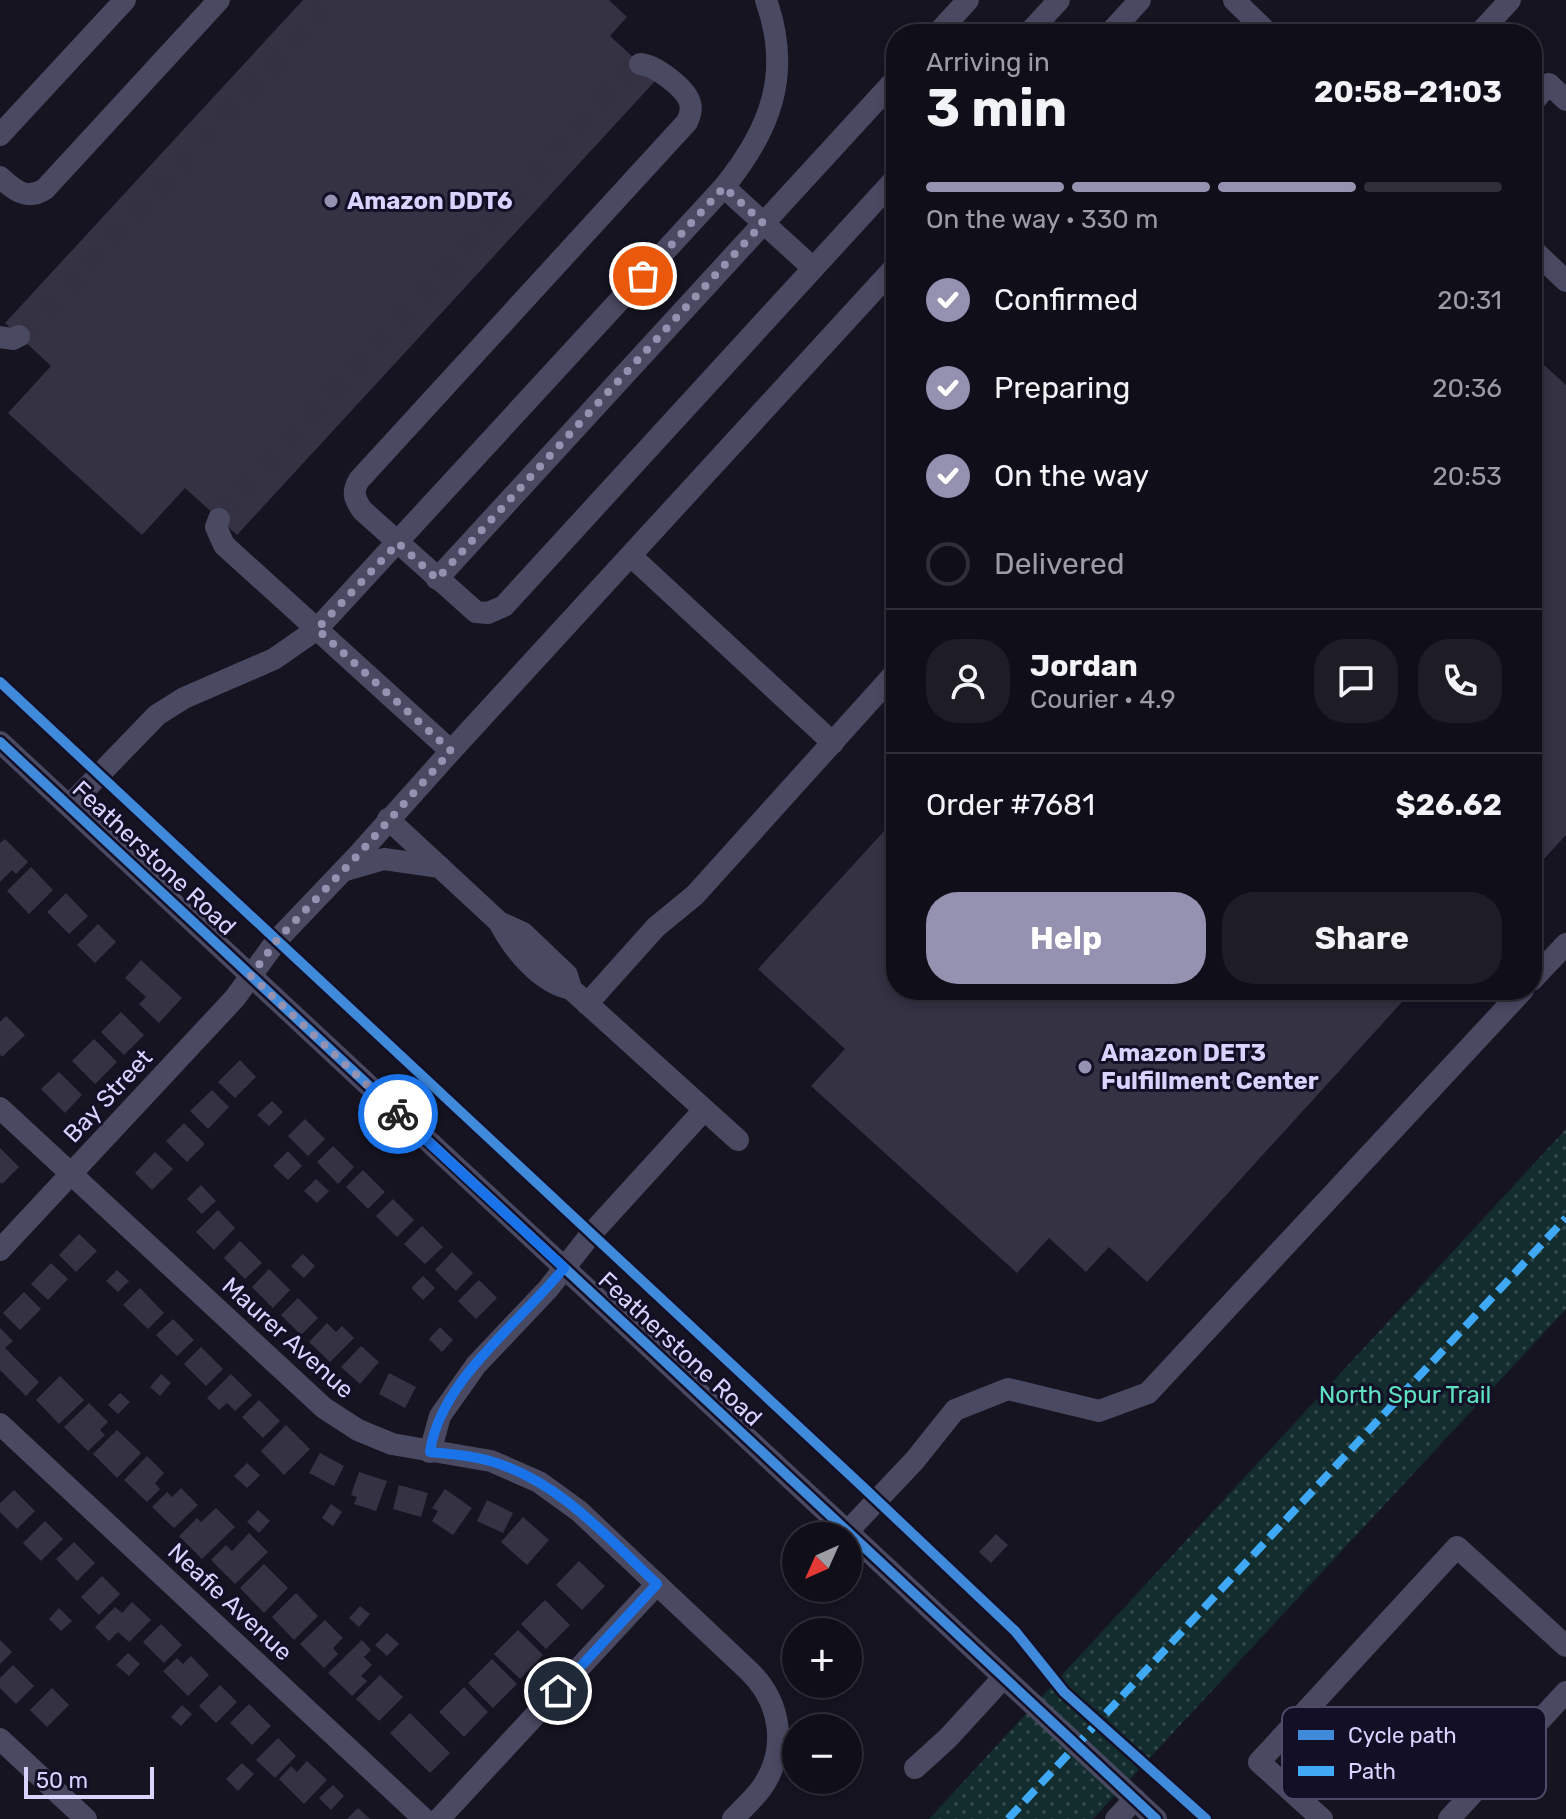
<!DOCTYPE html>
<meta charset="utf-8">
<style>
:root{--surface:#100f19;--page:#1e1d26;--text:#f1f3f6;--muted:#9c9ca2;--line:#302f38;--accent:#9591b1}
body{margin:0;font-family:Rubik,sans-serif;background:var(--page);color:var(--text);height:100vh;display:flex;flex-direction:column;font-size:30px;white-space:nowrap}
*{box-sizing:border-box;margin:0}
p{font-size:26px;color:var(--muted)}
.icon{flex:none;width:44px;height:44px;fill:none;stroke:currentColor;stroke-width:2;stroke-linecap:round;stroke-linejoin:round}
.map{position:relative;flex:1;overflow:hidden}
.side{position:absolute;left:886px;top:24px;width:656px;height:976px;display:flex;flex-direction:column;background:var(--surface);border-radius:32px;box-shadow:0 4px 12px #0003,0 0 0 2px var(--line)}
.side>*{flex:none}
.needle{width:52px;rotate:225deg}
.fabs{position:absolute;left:782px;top:1522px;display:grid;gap:16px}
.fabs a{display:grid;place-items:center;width:80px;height:80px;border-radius:50%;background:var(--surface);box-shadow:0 4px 12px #0003,0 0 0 2px var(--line);font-size:40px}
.scale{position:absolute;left:24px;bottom:20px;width:130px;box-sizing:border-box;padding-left:8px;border:4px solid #d9d4ff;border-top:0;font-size:22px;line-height:28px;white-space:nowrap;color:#d9d4ff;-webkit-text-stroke:6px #130f26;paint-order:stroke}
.pin{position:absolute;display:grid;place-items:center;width:68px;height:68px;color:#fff;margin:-34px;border:4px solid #fff;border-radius:50%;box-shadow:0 2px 8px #0007}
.courier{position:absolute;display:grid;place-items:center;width:80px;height:80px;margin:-40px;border:6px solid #1a73e8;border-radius:50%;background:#fff;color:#222;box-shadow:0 2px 10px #0007}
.headline em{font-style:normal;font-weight:700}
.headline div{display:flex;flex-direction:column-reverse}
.headline{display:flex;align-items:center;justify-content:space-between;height:136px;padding:0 40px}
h1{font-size:52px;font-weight:700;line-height:60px}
.bar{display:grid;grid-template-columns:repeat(4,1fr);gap:12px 8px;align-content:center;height:96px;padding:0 40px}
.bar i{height:10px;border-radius:6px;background:var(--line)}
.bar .active{background:var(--accent)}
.bar p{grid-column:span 4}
.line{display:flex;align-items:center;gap:20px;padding:0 40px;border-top:2px solid var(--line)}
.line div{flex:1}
.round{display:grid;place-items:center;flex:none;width:84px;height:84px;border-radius:32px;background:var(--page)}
ol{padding:0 40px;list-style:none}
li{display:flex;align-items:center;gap:24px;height:88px}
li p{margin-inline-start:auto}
li .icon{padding:8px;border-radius:50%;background:var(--accent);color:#fff;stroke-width:4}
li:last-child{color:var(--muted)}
li i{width:44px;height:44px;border:4px solid var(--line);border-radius:50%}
.cta{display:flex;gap:16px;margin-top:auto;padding:16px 40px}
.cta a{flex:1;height:92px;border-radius:32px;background:var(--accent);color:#fff;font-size:32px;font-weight:700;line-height:92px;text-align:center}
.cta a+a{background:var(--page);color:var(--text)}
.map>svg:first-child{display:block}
.park{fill:url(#park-dots)}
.building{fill:#343243}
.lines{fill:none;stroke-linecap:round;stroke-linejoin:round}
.minor-tunnel{stroke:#333142;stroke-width:22;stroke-dasharray:22 11;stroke-linecap:butt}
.minor{stroke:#4a4962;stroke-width:22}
.quiet{stroke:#3fa9f5;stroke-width:8;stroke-dasharray:16 8;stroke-linecap:butt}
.cycleway-casing{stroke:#130f26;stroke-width:15}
.cycleway{stroke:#408adc;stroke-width:10}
.done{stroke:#9591b1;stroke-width:8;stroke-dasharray:0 14.4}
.route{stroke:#1a73e8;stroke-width:10}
.poi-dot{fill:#9591b1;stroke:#130f26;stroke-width:3}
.labels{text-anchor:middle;stroke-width:6;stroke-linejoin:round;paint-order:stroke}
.poi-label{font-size:24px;font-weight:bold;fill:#d9d4ff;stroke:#130f26;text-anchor:start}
.street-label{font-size:24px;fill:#d9d4ff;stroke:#130f26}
.park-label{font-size:24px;fill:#5fe0c0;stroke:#130f26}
.key{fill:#130f26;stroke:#4e4a67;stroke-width:2}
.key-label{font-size:22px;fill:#d9d4ff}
</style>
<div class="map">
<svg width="1566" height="1819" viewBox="0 0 1566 1819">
<defs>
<pattern id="park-dots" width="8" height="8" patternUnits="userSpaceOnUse" patternTransform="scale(2)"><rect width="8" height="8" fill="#132c2d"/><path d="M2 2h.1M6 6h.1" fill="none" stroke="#354a4c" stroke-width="1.8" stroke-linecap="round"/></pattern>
</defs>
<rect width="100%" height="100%" fill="#161421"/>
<polygon class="park" points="1566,1129 1566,1309 1093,1819 929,1819"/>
<g class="building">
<polygon points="303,0 609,0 627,17 610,36 657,79 237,535 185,488 142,535 8,413 51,366 5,323"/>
<polygon points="1532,354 1566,385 1566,835 1532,872"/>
<polygon points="896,818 896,990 1413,990 1147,1282 1109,1247 1086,1272 1049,1238 1017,1273 811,1086 845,1049 758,969"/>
<polygon points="5,839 28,862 16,874 12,870 0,882 0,843"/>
<polygon points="31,867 53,890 29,914 7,891"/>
<polygon points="66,893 88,916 69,934 47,912"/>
<polygon points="98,924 116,942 95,963 77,945"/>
<polygon points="141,960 182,998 159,1023 139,1004 146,997 125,978"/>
<polygon points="121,1012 144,1035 124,1055 101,1032"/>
<polygon points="6,1016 25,1035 2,1057 0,1054 0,1022"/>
<polygon points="94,1039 117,1062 95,1084 72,1061"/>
<polygon points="240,1060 256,1077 235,1098 218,1082"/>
<polygon points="59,1072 82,1095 65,1113 41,1089"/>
<polygon points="212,1090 229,1107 208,1129 190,1111"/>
<polygon points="272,1101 283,1112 269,1126 257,1115"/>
<polygon points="305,1119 325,1139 308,1156 288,1136"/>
<polygon points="184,1123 205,1144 187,1162 166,1141"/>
<polygon points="333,1146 354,1167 338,1184 317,1162"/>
<polygon points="0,1148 19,1167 2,1184 0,1182"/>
<polygon points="288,1151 302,1166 288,1180 273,1166"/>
<polygon points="155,1152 173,1169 152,1190 135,1173"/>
<polygon points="363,1170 385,1192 368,1209 346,1187"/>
<polygon points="316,1179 329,1191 317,1203 304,1191"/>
<polygon points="201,1185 216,1201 202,1214 187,1199"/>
<polygon points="393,1199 414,1220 397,1237 376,1216"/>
<polygon points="218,1210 235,1228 214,1250 196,1232"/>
<polygon points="422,1226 443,1247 425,1264 404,1244"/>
<polygon points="79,1234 97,1251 76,1272 59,1255"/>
<polygon points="240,1241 262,1263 245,1279 224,1258"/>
<polygon points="452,1252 473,1273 456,1291 435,1270"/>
<polygon points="303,1254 315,1266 304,1278 291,1266"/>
<polygon points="51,1263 68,1279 48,1300 31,1284"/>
<polygon points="269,1269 290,1290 273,1308 252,1287"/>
<polygon points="117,1270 129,1281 118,1292 106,1281"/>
<polygon points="423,1276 435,1288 423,1300 411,1288"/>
<polygon points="479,1280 497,1298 476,1319 458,1301"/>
<polygon points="140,1288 164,1313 148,1329 123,1305"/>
<polygon points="24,1292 41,1309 20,1330 3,1313"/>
<polygon points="298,1298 318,1318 301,1335 281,1315"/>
<polygon points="173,1319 194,1340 177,1356 156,1335"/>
<polygon points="327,1323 336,1332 342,1326 354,1338 330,1362 309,1342"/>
<polygon points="440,1327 453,1340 442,1352 429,1339"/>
<polygon points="0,1328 13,1341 5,1348 39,1382 26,1396 0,1370"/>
<polygon points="361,1346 379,1362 360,1384 341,1367"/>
<polygon points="201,1347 223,1369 206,1386 184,1364"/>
<polygon points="389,1373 416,1387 405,1408 379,1394"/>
<polygon points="161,1374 171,1383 160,1396 150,1387"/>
<polygon points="231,1374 252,1395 235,1411 227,1403 219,1410 207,1398"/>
<polygon points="60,1376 84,1400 59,1424 36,1400"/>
<polygon points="120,1393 130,1402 118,1414 108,1405"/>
<polygon points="259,1400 280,1421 263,1438 242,1417"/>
<polygon points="89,1403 108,1422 100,1430 105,1435 88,1451 64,1427"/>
<polygon points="286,1425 310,1449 284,1475 261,1451"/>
<polygon points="117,1430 141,1453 117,1478 93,1454"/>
<polygon points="320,1453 344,1466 334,1486 309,1473"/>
<polygon points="147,1456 164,1473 155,1483 160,1489 147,1502 124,1480"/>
<polygon points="247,1463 260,1475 247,1488 234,1476"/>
<polygon points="359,1472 387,1481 376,1511 354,1504 357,1497 351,1495"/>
<polygon points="399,1485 428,1493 421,1517 393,1509"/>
<polygon points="181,1488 198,1505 174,1528 152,1507 167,1492 172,1497"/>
<polygon points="445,1489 472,1508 453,1535 432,1521 438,1511 432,1508"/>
<polygon points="14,1490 35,1511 17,1529 0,1512 0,1503"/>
<polygon points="487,1500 513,1513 503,1533 477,1521"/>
<polygon points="331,1504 342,1512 333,1526 322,1518"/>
<polygon points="216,1508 235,1527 202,1559 179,1536 197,1518 201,1522"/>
<polygon points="258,1510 270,1521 259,1533 247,1522"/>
<polygon points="523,1517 549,1540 527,1565 501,1542"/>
<polygon points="45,1521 63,1539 41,1561 23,1543"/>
<polygon points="249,1533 268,1552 235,1584 211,1560 226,1545 232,1551"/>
<polygon points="996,1534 1008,1545 991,1563 979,1552"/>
<polygon points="74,1542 95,1563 77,1581 56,1559"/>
<polygon points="579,1561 605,1586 582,1610 556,1585"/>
<polygon points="264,1564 288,1588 264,1613 240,1588"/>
<polygon points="102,1576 120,1594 99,1615 81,1597"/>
<polygon points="296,1593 318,1616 294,1640 272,1617"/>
<polygon points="545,1600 570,1625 546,1649 521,1624"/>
<polygon points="132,1602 151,1620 129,1642 118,1632 109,1641 95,1627 115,1607 122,1613"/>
<polygon points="360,1606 370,1614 359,1627 349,1618"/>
<polygon points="59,1608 72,1621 61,1631 49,1619"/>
<polygon points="325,1620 343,1638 333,1648 338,1654 324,1668 300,1644"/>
<polygon points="161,1624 182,1645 164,1663 143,1642"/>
<polygon points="518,1630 543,1655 520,1679 494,1654"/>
<polygon points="387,1633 399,1644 387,1656 375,1645"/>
<polygon points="0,1640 12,1652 0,1664"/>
<polygon points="362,1640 371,1650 364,1657 372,1665 361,1676 367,1681 352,1696 328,1673"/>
<polygon points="128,1653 140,1664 129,1676 116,1665"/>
<polygon points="191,1656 209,1675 188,1696 163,1671 177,1658 183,1664"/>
<polygon points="492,1659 517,1684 493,1708 468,1683"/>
<polygon points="13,1665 34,1686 16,1704 0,1688 0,1678"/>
<polygon points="380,1675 403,1697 379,1721 356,1699"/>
<polygon points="220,1685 237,1702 216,1723 199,1706"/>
<polygon points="464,1687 488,1712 464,1737 439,1712"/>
<polygon points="52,1688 69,1705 47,1727 30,1710"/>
<polygon points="249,1704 271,1726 252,1745 230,1723"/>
<polygon points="182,1705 192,1714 181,1726 171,1717"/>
<polygon points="410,1713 450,1753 430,1773 390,1733"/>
<polygon points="278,1738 296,1756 275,1778 256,1760"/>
<polygon points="307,1761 327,1780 304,1804 279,1779 291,1766 297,1772"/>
<polygon points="242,1763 254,1774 238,1791 226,1779"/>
<polygon points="333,1785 344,1796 331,1810 319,1798"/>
<polygon points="358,1808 370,1819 347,1819"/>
</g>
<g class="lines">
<g class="minor-tunnel">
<polyline points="19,336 28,330 333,0"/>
<polyline points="219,519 223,511 631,68 640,64"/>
</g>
<g class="minor">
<polyline points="1234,0 1269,34"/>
<polyline points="937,34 968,0"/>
<polyline points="1028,34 1059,0"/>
<polyline points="1109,34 1140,0"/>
<polyline points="1479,34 1510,0"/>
<path d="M 640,64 C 655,65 686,88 690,103 C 692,110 690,116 687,122 L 359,480 C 352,492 354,498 362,510 L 476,612 L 488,613 L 504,606 L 896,178"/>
<polyline points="1532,103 1549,84 1566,100"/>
<polyline points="0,135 125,0"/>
<path d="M 0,177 C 14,190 27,201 45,189 L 219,0"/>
<polyline points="724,187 813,268"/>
<polyline points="1532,249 1566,281"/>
<polyline points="0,337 13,339 19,336"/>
<polyline points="631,556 833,743"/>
<polyline points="437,579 896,79"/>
<polyline points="0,742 1156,1819"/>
<polyline points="451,751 896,266"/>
<path d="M 69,806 L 157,715 L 184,698 L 274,659 L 317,629 L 724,187 C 771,129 792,73 766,0"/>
<polyline points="388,819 499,922 523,933 567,975 571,989 738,1140"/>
<polyline points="346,870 384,859 440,867"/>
<path d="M 499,922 C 513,949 540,983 571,989"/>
<polyline points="1532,980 1566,944"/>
<polyline points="587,1004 656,927 695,895 896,672"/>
<path d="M 0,1108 L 324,1408 L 358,1430 L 392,1444 L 491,1461 L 539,1482 L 579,1511 L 749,1671 C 781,1702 788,1748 763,1786 C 755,1798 743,1808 733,1819"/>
<polyline points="0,1250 235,998 277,940 358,855 451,751 224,545 216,527 219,519"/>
<polyline points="0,1424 424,1819"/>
<polyline points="430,1452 440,1416 476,1365 548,1289 591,1234 704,1110"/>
<polyline points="847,1532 915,1460 955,1410 1008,1389 1099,1411 1148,1393 1523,990"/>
<polyline points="0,1739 86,1819"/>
<polyline points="915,1768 948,1738 1003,1678"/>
<polyline points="439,1819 657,1584"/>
<polyline points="1116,1819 1135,1799"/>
<polyline points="1322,1819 1259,1762 1457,1547 1566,1646"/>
<polyline points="1449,1819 1566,1692"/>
</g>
<polyline class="quiet" points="1008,1819 1566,1218"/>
<g class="cycleway-casing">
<g id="cycleway">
<polyline points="0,682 863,1487 1015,1631 1064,1692 1206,1819"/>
<polyline points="0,742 1156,1819"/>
</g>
</g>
<use href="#cycleway" class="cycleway"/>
</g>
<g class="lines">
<polyline class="done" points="398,1114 251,976 277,940 358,855 451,751 317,629 398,543 437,579 763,223 724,187 643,276"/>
<path class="route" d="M 398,1114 L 564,1268 C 520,1323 440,1380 430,1452 C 450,1454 470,1455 490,1461 C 559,1481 607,1537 657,1584 L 558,1691"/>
</g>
<g class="poi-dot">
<circle cx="331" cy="201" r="8"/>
<circle cx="1085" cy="1067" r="8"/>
</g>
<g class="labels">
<g class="poi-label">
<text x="347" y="209">Amazon DDT6</text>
<text x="1101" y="1061">Amazon DET3<tspan x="1101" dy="28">Fulfillment Center</tspan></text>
</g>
<g class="street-label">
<text transform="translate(154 858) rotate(43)" y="8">Featherstone Road</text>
<text transform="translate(108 1096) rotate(-47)" y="8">Bay Street</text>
<text transform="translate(288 1338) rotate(42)" y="8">Maurer Avenue</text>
<text transform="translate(680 1349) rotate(43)" y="8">Featherstone Road</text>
<text transform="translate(230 1602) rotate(43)" y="8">Neafie Avenue</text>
</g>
<g class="park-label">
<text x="1405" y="1403">North Spur Trail</text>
</g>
</g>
<rect x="1282" y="1707" width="264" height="92" rx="12" class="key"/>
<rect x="1298" y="1730" width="36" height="10" fill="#408adc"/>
<rect x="1298" y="1766" width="36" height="10" fill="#3fa9f5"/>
<g class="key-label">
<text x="1348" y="1743">Cycle path</text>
<text x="1348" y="1779">Path</text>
</g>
</svg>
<div class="fabs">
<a><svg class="needle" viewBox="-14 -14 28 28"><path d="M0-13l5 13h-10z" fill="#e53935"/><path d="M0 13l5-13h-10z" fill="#9c9ca2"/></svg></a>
<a>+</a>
<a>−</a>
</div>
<div class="scale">50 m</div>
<div class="pin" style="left:643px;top:276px;background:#ea580c"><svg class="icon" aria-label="bag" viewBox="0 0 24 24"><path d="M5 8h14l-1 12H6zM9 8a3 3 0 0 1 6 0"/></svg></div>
<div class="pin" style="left:558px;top:1691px;background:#1f2937"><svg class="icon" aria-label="home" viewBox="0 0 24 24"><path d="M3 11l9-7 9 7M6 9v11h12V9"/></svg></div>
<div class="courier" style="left:398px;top:1114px"><svg class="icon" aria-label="bike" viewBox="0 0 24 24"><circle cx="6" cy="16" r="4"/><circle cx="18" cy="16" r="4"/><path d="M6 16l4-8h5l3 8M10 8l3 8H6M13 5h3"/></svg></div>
<section class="side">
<div class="headline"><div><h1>3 min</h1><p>Arriving in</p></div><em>20:58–21:03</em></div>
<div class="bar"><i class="active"></i><i class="active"></i><i class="active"></i><i></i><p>On the way · 330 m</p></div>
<ol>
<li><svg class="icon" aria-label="check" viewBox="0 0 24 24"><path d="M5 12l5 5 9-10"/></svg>Confirmed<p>20:31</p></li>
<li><svg class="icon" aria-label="check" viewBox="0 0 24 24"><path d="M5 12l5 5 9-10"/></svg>Preparing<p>20:36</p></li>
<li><svg class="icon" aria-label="check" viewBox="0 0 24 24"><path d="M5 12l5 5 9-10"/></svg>On the way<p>20:53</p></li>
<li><i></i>Delivered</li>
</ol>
<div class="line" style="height:144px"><a class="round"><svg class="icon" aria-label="person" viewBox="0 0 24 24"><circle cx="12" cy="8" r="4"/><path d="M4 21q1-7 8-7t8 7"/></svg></a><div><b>Jordan</b><p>Courier · 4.9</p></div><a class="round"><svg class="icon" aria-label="chat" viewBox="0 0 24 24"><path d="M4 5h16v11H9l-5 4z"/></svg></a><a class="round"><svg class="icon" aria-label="phone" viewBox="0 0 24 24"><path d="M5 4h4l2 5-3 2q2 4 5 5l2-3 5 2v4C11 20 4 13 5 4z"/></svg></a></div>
<div class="line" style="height:104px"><div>Order #7681</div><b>$26.62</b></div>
<div class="cta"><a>Help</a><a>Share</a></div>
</section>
</div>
